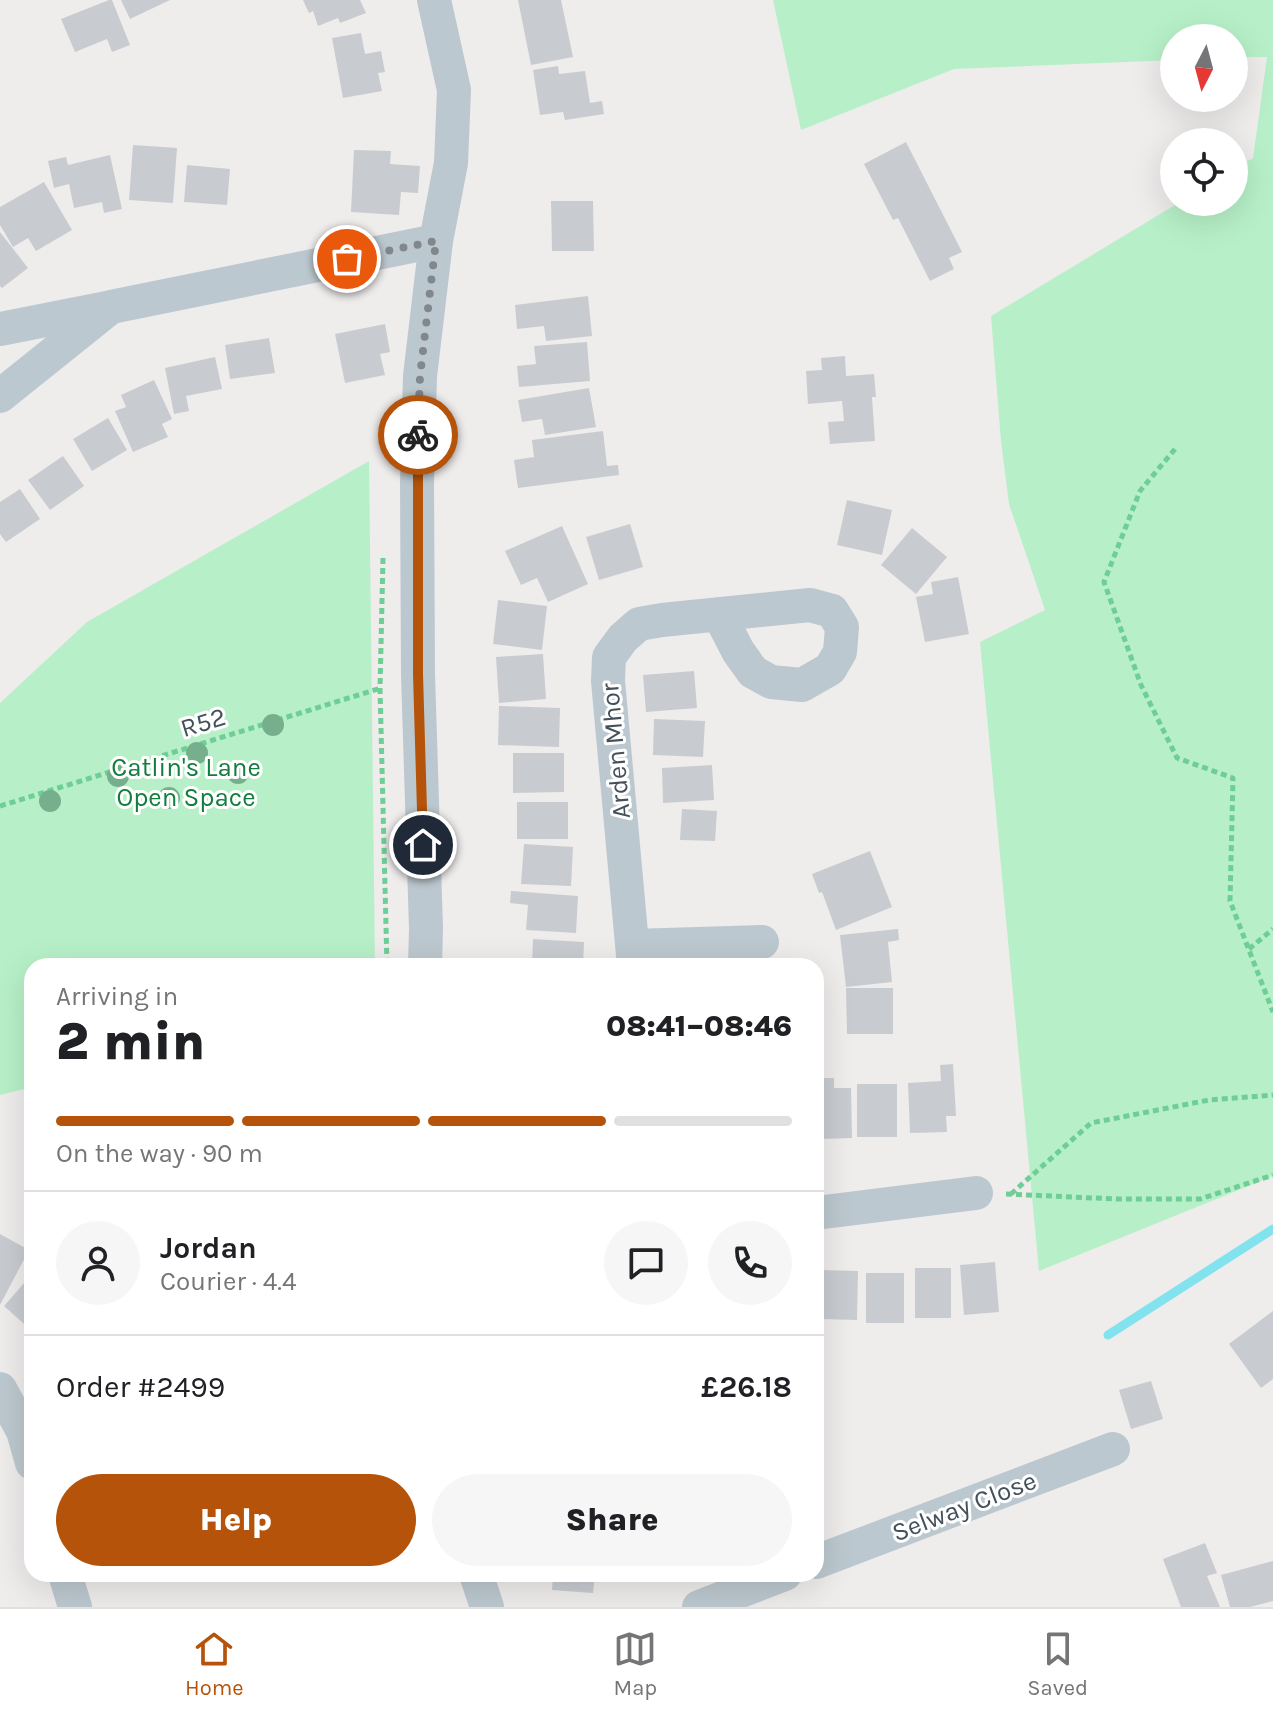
<!DOCTYPE html>
<meta charset="utf-8">
<style>
:root{--surface:#fff;--page:#f6f6f6;--text:#202124;--muted:#757577;--line:#e0e0e0;--accent:#b45309}
body{margin:0;font-family:Karla,sans-serif;background:var(--page);color:var(--text);height:100vh;display:flex;flex-direction:column;font-size:30px;white-space:nowrap}
*{box-sizing:border-box;margin:0}
p{font-size:26px;color:var(--muted)}
.icon{flex:none;width:44px;height:44px;fill:none;stroke:currentColor;stroke-width:2;stroke-linecap:round;stroke-linejoin:round}
.map{position:relative;flex:1;overflow:hidden}
.panel{position:absolute;left:24px;top:958px;width:800px;height:624px;display:flex;flex-direction:column;background:var(--surface);border-radius:24px;box-shadow:0 8px 32px #0002}
.panel>*{flex:none}
.needle{width:52px;rotate:186deg}
.controls{position:absolute;left:1160px;top:24px;display:grid;gap:16px}
.controls a{display:grid;place-items:center;width:88px;height:88px;border-radius:50%;background:var(--surface);box-shadow:0 8px 32px #0002;font-size:40px}
.pin{position:absolute;display:grid;place-items:center;width:68px;height:68px;color:#fff;margin:-34px;border:4px solid #fff;border-radius:50%;box-shadow:0 2px 8px #0007}
.courier{position:absolute;display:grid;place-items:center;width:80px;height:80px;margin:-40px;border:6px solid #b45309;border-radius:50%;background:#fff;color:#222;box-shadow:0 2px 10px #0007}
.summary em{font-style:normal;font-weight:800}
.summary div{display:flex;flex-direction:column-reverse}
.summary{display:flex;align-items:center;justify-content:space-between;height:136px;padding:0 32px}
h1{font-size:52px;font-weight:800;line-height:60px}
.bar{display:grid;grid-template-columns:repeat(4,1fr);gap:12px 8px;align-content:center;height:96px;padding:0 32px}
.bar i{height:10px;border-radius:6px;background:var(--line)}
.bar .active{background:var(--accent)}
.bar p{grid-column:span 4}
.line{display:flex;align-items:center;gap:20px;padding:0 32px;border-top:2px solid var(--line)}
.line div{flex:1}
.round{display:grid;place-items:center;flex:none;width:84px;height:84px;border-radius:42px;background:var(--page)}
.cta{display:flex;gap:16px;margin-top:auto;padding:16px 32px}
.cta a{flex:1;height:92px;border-radius:48px;background:var(--accent);color:#fff;font-size:32px;font-weight:800;line-height:92px;text-align:center}
.cta a+a{background:var(--page);color:var(--text)}
.tab-bar{display:flex;justify-content:space-around;align-items:center;height:112px;border-top:2px solid var(--line);background:var(--surface);font-size:22px;color:var(--muted)}
.tab-bar a{display:grid;justify-items:center;gap:4px}
.tab-bar .active{color:var(--accent)}
.map>svg:first-child{display:block}
.green{fill:#b7f0c8}
.lines{fill:none;stroke-linecap:round;stroke-linejoin:round}
.stream{stroke:#82e2ee;stroke-width:9}
.building{fill:#c8ccd1}
.path{stroke:#6ece96;stroke-width:5;stroke-dasharray:6 4;stroke-linecap:butt}
.minor{stroke:#bcc8cf;stroke-width:34}
.tree{fill:#76af8c}
.done{stroke:#80878d;stroke-width:8;stroke-dasharray:0 14.4}
.route{stroke:#b45309;stroke-width:10}
.labels{text-anchor:middle;stroke-width:6;stroke-linejoin:round;paint-order:stroke}
.street-label{font-size:26px;fill:#44515a;stroke:#fff}
.park-label{font-size:26px;fill:#137d3e;stroke:#fff}
</style>
<div class="map">
<svg width="1273" height="1607" viewBox="0 0 1273 1607">
<rect width="100%" height="100%" fill="#efecec"/>
<g class="green">
<polygon points="773,0 1273,0 1273,1176 1039,1271 980,642 1045,610 1009,504 1001,441 991,316 1180,202 1234,202 1234,169 1253,158 1267,57 1234,57 1234,38 1174,38 1174,60 954,69 801,130"/>
<polygon points="369,461 375,966 32,966 32,1087 0,1095 0,703 87,622"/>
</g>
<g class="lines">
<polyline class="stream" points="1108,1335 1273,1229"/>
</g>
<g class="building">
<polygon points="109,0 112,0 130,45 112,52 107,39 75,52 61,19"/>
<polygon points="121,0 170,0 130,19"/>
<polygon points="303,0 360,0 366,13 340,23 338,18 318,26 313,11 309,13"/>
<polygon points="518,0 561,0 573,57 531,65"/>
<polygon points="361,33 365,54 381,51 385,72 378,73 382,91 343,98 332,38"/>
<polygon points="558,66 559,74 585,71 590,103 602,101 604,114 565,120 563,112 540,115 533,70"/>
<polygon points="906,142 962,252 949,258 954,269 930,281 898,218 893,220 864,164"/>
<polygon points="133,145 177,148 173,203 129,200"/>
<polygon points="354,150 391,151 390,164 420,166 418,193 401,192 399,215 351,212"/>
<polygon points="110,155 122,209 104,213 102,202 74,208 69,184 54,188 48,161 66,157 68,165"/>
<polygon points="187,165 230,169 227,205 184,202"/>
<polygon points="44,182 72,230 36,251 28,238 13,247 0,225 0,207"/>
<polygon points="551,201 593,201 594,251 552,251"/>
<polygon points="0,232 28,268 2,288 0,286"/>
<polygon points="588,296 592,336 546,341 544,326 517,329 515,305"/>
<polygon points="385,324 390,352 380,354 385,375 345,383 335,334"/>
<polygon points="269,338 275,373 230,379 225,345"/>
<polygon points="587,342 590,381 519,387 517,366 536,364 534,346"/>
<polygon points="845,356 846,376 874,374 876,397 872,397 875,441 830,444 828,422 844,421 842,401 808,404 806,371 822,370 821,358"/>
<polygon points="215,357 222,389 186,396 189,411 174,414 165,368"/>
<polygon points="154,380 172,419 162,424 168,437 133,452 115,411 126,407 121,395"/>
<polygon points="589,388 596,427 545,435 542,419 522,422 518,400"/>
<polygon points="108,418 127,450 92,471 73,439"/>
<polygon points="603,431 607,466 618,465 619,475 518,488 514,460 534,457 532,440"/>
<polygon points="63,456 84,486 50,510 28,480"/>
<polygon points="20,489 40,519 6,542 0,534 0,502"/>
<polygon points="847,500 892,510 882,555 837,545"/>
<polygon points="630,524 643,567 599,580 586,537"/>
<polygon points="562,526 588,584 548,602 537,578 521,585 505,551"/>
<polygon points="912,528 947,557 916,594 881,565"/>
<polygon points="958,577 969,634 925,642 916,597 933,594 931,582"/>
<polygon points="498,600 547,606 542,650 493,644"/>
<polygon points="543,654 546,699 499,703 496,657"/>
<polygon points="694,671 697,708 646,712 643,675"/>
<polygon points="499,706 560,708 559,747 498,745"/>
<polygon points="654,719 705,721 703,757 653,755"/>
<polygon points="513,753 564,753 564,792 513,793"/>
<polygon points="712,765 714,800 663,803 662,768"/>
<rect x="517" y="802" width="51" height="37"/>
<polygon points="682,809 717,811 715,841 680,840"/>
<polygon points="524,844 573,847 571,886 521,884"/>
<polygon points="870,851 892,907 836,930 822,892 819,893 812,874"/>
<polygon points="511,891 578,896 576,933 526,930 528,905 510,903"/>
<polygon points="898,929 899,940 888,942 892,982 846,987 840,935"/>
<polygon points="533,939 584,942 583,966 532,966"/>
<polygon points="846,988 893,988 893,1034 847,1034"/>
<polygon points="953,1064 956,1116 946,1116 947,1132 910,1133 908,1083 941,1081 940,1065"/>
<polygon points="816,1078 834,1078 834,1088 851,1088 852,1138 823,1139 824,1145 816,1145"/>
<rect x="857" y="1084" width="40" height="53"/>
<polygon points="0,1234 29,1250 0,1305"/>
<polygon points="995,1262 999,1312 964,1315 960,1265"/>
<rect x="915" y="1268" width="36" height="50"/>
<polygon points="822,1270 858,1271 857,1320 821,1319"/>
<rect x="866" y="1273" width="38" height="50"/>
<polygon points="32,1274 32,1331 4,1306"/>
<polygon points="1273,1311 1273,1379 1261,1388 1229,1344"/>
<polygon points="1151,1381 1163,1419 1131,1429 1119,1390"/>
<polygon points="1205,1543 1217,1573 1207,1576 1220,1607 1181,1607 1163,1559"/>
<polygon points="1273,1561 1273,1601 1250,1607 1230,1607 1221,1575"/>
<polygon points="553,1574 595,1574 593,1593 552,1590"/>
</g>
<g class="lines">
<g class="path">
<polyline points="1175,449 1140,491 1104,582 1141,685 1177,758 1233,778 1230,901 1273,1012"/>
<polyline points="383,558 380,688 387,966"/>
<polyline points="0,806 381,688"/>
<polyline points="1249,949 1273,929"/>
<polyline points="1006,1194 1116,1199 1200,1199 1273,1175"/>
<polyline points="1011,1194 1091,1123 1209,1100 1273,1095"/>
</g>
<g class="minor">
<polyline points="0,329 107,308"/>
<polyline points="0,396 111,307 436,241"/>
<polyline points="633,946 762,942"/>
<polyline points="425,966 426,929 418,674 417,482 420,376 436,241 451,163 454,90 434,0"/>
<polyline points="634,966 608,681 609,657 623,638 639,624 662,620 810,605 832,611 842,627 840,652 830,669 802,685 771,682 753,672 738,651 719,614"/>
<polyline points="816,1213 976,1193"/>
<polyline points="0,1389 23,1431 32,1463"/>
<polyline points="816,1562 1113,1449"/>
<polyline points="65,1574 75,1607"/>
<polyline points="476,1574 487,1607"/>
<polyline points="699,1607 785,1574"/>
</g>
</g>
<g class="tree">
<circle cx="273" cy="725" r="11"/>
<circle cx="197" cy="753" r="11"/>
<circle cx="238" cy="773" r="11"/>
<circle cx="118" cy="776" r="11"/>
<circle cx="169" cy="798" r="11"/>
<circle cx="50" cy="801" r="11"/>
</g>
<g class="lines">
<polyline class="done" points="347,259 436,241 420,376 418,435"/>
<polyline class="route" points="418,435 418,674 423,845"/>
</g>
<g class="labels">
<g class="street-label">
<text transform="translate(203 722) rotate(-17)" y="9">R52</text>
<text transform="translate(615 751) rotate(-95)" y="9">Arden Mhor</text>
<text transform="translate(964 1506) rotate(-21)" y="9">Selway Close</text>
</g>
<g class="park-label">
<text x="186" y="776">Catlin's Lane<tspan x="186" dy="30">Open Space</tspan></text>
</g>
</g>
</svg>
<div class="controls">
<a><svg class="needle" viewBox="-14 -14 28 28"><path d="M0-13l5 13h-10z" fill="#e53935"/><path d="M0 13l5-13h-10z" fill="#757577"/></svg></a>
<a><svg class="icon" aria-label="locate" viewBox="0 0 24 24"><circle cx="12" cy="12" r="6"/><path d="M12 2v4M12 18v4M2 12h4M18 12h4"/></svg></a>
</div>
<div class="pin" style="left:347px;top:259px;background:#ea580c"><svg class="icon" aria-label="bag" viewBox="0 0 24 24"><path d="M5 8h14l-1 12H6zM9 8a3 3 0 0 1 6 0"/></svg></div>
<div class="pin" style="left:423px;top:845px;background:#1f2937"><svg class="icon" aria-label="home" viewBox="0 0 24 24"><path d="M3 11l9-7 9 7M6 9v11h12V9"/></svg></div>
<div class="courier" style="left:418px;top:435px"><svg class="icon" aria-label="bike" viewBox="0 0 24 24"><circle cx="6" cy="16" r="4"/><circle cx="18" cy="16" r="4"/><path d="M6 16l4-8h5l3 8M10 8l3 8H6M13 5h3"/></svg></div>
<section class="panel">
<div class="summary"><div><h1>2 min</h1><p>Arriving in</p></div><em>08:41–08:46</em></div>
<div class="bar"><i class="active"></i><i class="active"></i><i class="active"></i><i></i><p>On the way · 90 m</p></div>
<div class="line" style="height:144px"><a class="round"><svg class="icon" aria-label="person" viewBox="0 0 24 24"><circle cx="12" cy="8" r="4"/><path d="M4 21q1-7 8-7t8 7"/></svg></a><div><b>Jordan</b><p>Courier · 4.4</p></div><a class="round"><svg class="icon" aria-label="chat" viewBox="0 0 24 24"><path d="M4 5h16v11H9l-5 4z"/></svg></a><a class="round"><svg class="icon" aria-label="phone" viewBox="0 0 24 24"><path d="M5 4h4l2 5-3 2q2 4 5 5l2-3 5 2v4C11 20 4 13 5 4z"/></svg></a></div>
<div class="line" style="height:104px"><div>Order #2499</div><b>£26.18</b></div>
<div class="cta"><a>Help</a><a>Share</a></div>
</section>
</div>
<nav class="tab-bar">
<a class="active"><svg class="icon" aria-label="home" viewBox="0 0 24 24"><path d="M3 11l9-7 9 7M6 9v11h12V9"/></svg>Home</a>
<a><svg class="icon" aria-label="map" viewBox="0 0 24 24"><path d="M3 6l6-2 6 2 6-2v14l-6 2-6-2-6 2zM9 4v14M15 6v14"/></svg>Map</a>
<a><svg class="icon" aria-label="saved" viewBox="0 0 24 24"><path d="M7 4h10v16l-5-4-5 4z"/></svg>Saved</a>
</nav>
